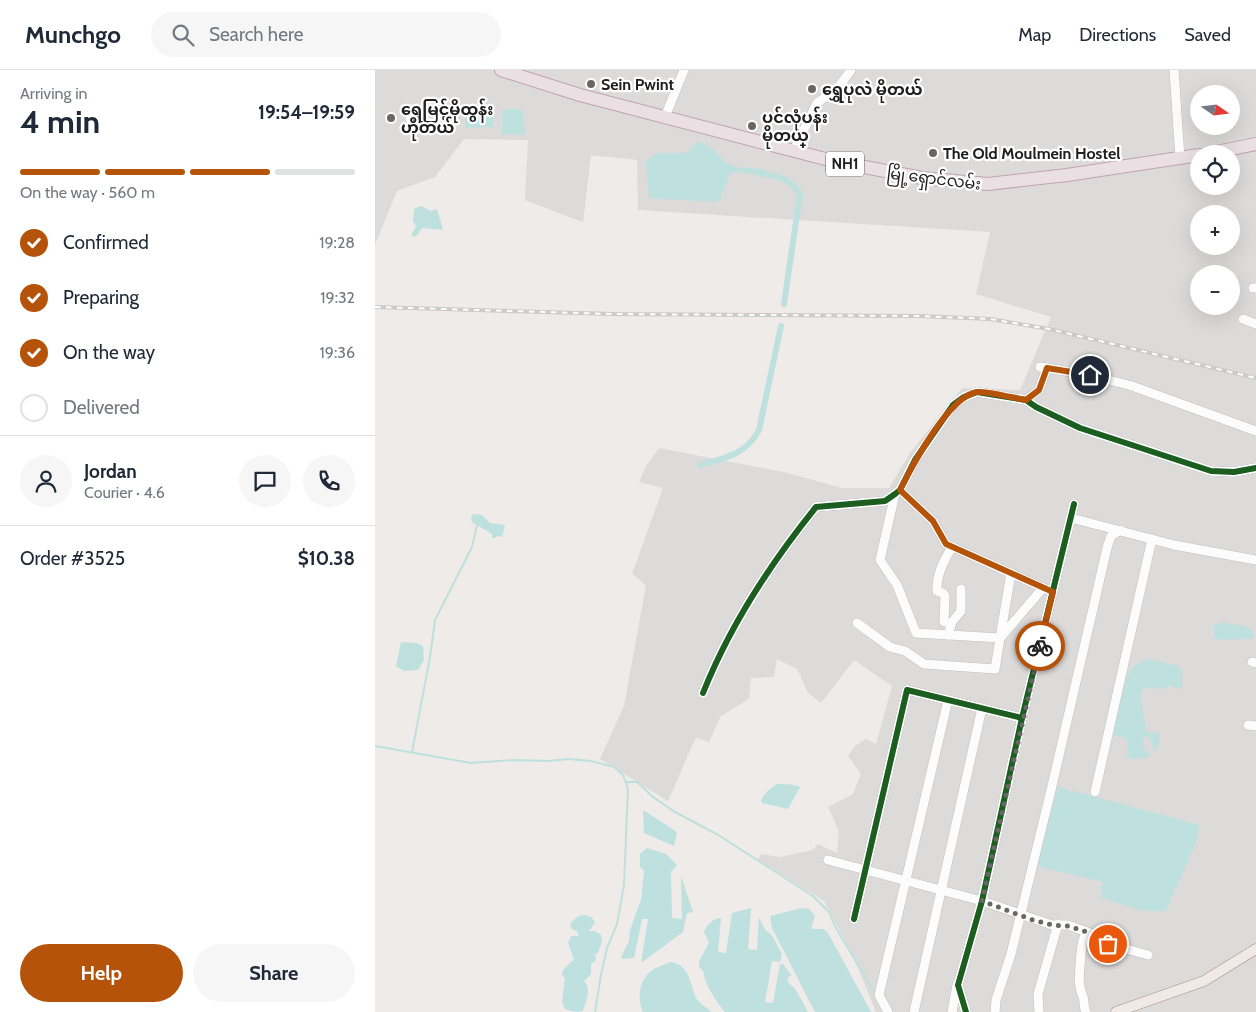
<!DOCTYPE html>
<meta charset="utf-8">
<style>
:root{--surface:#fff;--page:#f6f6f7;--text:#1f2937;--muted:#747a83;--line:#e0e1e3;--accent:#b45309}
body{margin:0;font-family:Cabin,"Noto Sans Myanmar",sans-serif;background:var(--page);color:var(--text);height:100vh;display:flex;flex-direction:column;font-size:19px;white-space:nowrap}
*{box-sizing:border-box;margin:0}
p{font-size:16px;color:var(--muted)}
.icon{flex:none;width:28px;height:28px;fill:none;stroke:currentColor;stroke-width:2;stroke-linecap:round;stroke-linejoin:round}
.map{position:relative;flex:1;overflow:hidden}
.side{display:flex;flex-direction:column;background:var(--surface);width:375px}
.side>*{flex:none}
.needle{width:32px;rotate:104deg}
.controls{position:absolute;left:815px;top:15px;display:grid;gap:10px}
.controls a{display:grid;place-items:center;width:50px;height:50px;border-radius:50%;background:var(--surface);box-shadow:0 5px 20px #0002;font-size:25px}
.pin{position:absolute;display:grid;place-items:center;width:42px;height:42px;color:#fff;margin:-21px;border:2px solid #fff;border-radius:50%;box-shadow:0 1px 5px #0007}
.courier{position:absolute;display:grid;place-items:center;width:50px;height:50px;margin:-25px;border:4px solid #b45309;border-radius:50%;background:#fff;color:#222;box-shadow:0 1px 6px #0007}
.headline em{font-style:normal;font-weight:800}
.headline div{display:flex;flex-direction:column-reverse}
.headline{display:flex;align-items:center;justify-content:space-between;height:85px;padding:0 20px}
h1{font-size:32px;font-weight:800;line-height:38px}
.bar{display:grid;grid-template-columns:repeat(4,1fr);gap:8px 5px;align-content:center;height:60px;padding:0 20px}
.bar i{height:6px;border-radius:4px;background:var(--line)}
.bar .active{background:var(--accent)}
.bar p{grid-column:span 4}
.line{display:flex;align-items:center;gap:12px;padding:0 20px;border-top:1px solid var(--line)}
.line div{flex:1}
.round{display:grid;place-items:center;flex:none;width:52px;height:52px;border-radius:26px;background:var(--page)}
ol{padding:0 20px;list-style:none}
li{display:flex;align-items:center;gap:15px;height:55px}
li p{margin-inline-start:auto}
li .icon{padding:5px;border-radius:50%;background:var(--accent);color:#fff;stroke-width:4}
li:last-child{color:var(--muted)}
li i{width:28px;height:28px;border:2px solid var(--line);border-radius:50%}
.cta{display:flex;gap:10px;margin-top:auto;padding:10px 20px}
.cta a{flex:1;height:58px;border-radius:30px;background:var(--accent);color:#fff;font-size:20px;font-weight:800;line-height:58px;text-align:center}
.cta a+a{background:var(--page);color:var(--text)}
header{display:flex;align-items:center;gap:30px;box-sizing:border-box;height:70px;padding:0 25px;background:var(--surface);border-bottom:1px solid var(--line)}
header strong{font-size:24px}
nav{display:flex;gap:28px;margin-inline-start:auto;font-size:18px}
.search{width:350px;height:45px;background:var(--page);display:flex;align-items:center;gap:12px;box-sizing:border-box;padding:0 18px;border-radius:28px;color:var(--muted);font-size:19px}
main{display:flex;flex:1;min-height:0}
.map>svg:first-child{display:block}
.residential{fill:#dddbda;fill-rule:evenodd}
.religious{fill:#dcdbda}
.water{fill:#bee0de}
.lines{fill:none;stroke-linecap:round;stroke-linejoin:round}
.stream{stroke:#bee0de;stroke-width:2}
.canal{stroke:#bee0de;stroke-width:6}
.minor-casing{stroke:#c1c0bf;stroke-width:10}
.major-casing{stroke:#a49286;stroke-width:11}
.highway-casing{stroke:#c2a1b3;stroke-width:14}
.minor{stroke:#fcfcfc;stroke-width:9}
.major{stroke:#f1e9e6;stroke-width:10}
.highway{stroke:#eae0e4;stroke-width:12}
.rail-casing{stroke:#cbcbca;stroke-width:4}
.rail{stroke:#fff;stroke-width:2;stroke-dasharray:5.5;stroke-linecap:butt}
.cycleway-casing{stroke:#fff;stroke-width:9}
.cycleway{stroke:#1b5e20;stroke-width:6}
.done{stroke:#686766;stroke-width:5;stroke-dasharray:0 9}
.route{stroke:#b45309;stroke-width:6}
.poi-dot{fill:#686766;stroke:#fff;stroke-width:2}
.labels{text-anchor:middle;stroke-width:4.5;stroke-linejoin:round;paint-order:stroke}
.shield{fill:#fff;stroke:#636363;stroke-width:1}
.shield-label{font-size:15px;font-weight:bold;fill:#202020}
.poi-label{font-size:16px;font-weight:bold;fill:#202020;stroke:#fff;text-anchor:start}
.street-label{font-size:16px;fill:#202020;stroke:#fff}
</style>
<header>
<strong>Munchgo</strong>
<div class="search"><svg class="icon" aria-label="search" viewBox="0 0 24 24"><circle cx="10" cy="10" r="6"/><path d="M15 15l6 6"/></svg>Search here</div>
<nav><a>Map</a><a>Directions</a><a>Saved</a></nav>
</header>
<main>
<section class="side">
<div class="headline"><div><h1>4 min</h1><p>Arriving in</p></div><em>19:54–19:59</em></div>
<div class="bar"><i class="active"></i><i class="active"></i><i class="active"></i><i></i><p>On the way · 560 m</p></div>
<ol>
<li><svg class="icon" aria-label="check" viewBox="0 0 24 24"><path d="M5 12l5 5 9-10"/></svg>Confirmed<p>19:28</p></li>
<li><svg class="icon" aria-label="check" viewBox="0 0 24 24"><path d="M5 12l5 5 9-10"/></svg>Preparing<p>19:32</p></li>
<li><svg class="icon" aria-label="check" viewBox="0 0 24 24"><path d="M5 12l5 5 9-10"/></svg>On the way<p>19:36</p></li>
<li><i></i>Delivered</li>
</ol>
<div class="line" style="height:90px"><a class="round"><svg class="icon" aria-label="person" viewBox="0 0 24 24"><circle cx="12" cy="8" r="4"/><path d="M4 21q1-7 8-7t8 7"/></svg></a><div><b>Jordan</b><p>Courier · 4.6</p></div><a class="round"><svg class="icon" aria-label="chat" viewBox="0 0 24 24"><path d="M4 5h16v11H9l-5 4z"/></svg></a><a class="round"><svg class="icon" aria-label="phone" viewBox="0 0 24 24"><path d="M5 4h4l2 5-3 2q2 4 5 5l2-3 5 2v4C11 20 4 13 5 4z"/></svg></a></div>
<div class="line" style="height:65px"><div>Order #3525</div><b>$10.38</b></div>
<div class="cta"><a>Help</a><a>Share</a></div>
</section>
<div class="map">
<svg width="881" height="942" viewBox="0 0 881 942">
<rect width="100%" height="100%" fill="#eeebe9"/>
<path class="residential" d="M 0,0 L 881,0 L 881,942 L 501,942 L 478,886 L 449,831 L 383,790 L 386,784 L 405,787 L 437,780 L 443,774 L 462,783 L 464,761 L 453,737 L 478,724 L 486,704 L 473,686 L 480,676 L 491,669 L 501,674 L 517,616 L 479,590 L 446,633 L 433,623 L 422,599 L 402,589 L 399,607 L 376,608 L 374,629 L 346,646 L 334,672 L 283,655 L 249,636 L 271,515 L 257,504 L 288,418 L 264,412 L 271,396 L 284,378 L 409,402 L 467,418 L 514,418 L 535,383 L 587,318 L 645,320 L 676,247 L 601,224 L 615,162 L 263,140 L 262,90 L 216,85 L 208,152 L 150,130 L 153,70 L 89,69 L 60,107 L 22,121 L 0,175 ZM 824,24 L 856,24 L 856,56 L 824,56 ZM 824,84 L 856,84 L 856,116 L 824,116 ZM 824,144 L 856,144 L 856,176 L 824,176 ZM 824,204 L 856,204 L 856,236 L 824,236 Z"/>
<g class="religious">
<polygon points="211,0 310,0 297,40 220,22"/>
<polygon points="398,0 483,0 473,15 447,35 397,4"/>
<polygon points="165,19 240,39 230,87 215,85 208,152 150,130 154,70"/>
<polygon points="509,435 495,477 458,540 400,498 441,443"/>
<polygon points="249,636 283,655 321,667 293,731 225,689"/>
<polygon points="502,737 488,794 462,789 464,761 459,749"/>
</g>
<g class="water">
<polygon points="128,39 146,39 149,46 150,65 126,64"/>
<polygon points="118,40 118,57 90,58 90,41"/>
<polygon points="323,71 338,79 350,92 362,97 388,99 393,103 391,107 366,102 355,103 345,130 339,132 274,128 271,91 282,83 311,83"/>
<polygon points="46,136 56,141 62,139 68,160 47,158 41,167 36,165 41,156 38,151 39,139"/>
<polygon points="98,444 107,445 115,453 130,455 127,467 122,466 120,468 117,468 117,464 97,452 96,448"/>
<path d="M 848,552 C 859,556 878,553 879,567 L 876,569 C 864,568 851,572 839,568 L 839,555 Z"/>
<polygon points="26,572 41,573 48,576 49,590 43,600 29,601 21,596"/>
<path d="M 773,589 L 803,596 L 807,600 L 807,617 L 803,619 L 796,616 L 785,619 L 770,618 L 766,620 C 764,635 770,647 771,661 L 778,663 L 783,662 L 785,665 L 783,677 L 779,681 L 775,668 L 770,666 L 768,667 L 769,679 L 776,685 C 769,689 760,691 752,687 L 753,672 L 747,667 L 739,665 L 737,662 C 740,648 749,609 757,599 C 761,594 767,591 773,589 Z"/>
<path d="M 402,714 C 409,714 419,714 425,717 L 413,739 L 387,733 L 386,730 C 390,723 395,718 402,714 Z"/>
<polygon points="683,717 824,755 822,770 791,841 767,841 725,827 728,812 661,796"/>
<polygon points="268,740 302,762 299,776 269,763"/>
<polygon points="272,778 291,784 302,795 296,802 297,848 307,849 306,806 318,842 312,843 308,862 266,893 273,849 267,849 259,888 247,889 246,887 254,871 255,860 266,830 269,801 265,797 265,784"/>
<path d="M 376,838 L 373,879 L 382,880 L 384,847 L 390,860 L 396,864 L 407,884 L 405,892 L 397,891 L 390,932 L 398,933 L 405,894 L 408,894 L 417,906 L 414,906 L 412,911 L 421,920 L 433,942 L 350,942 C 341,931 330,915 328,901 L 324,897 L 324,891 L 334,873 L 329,862 C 331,855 339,848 346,848 L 343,882 L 351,883 L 357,843 Z"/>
<polygon points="427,838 434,839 440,846 436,859 449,859 453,863 496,942 440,942 397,858 395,846"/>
<path d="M 210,845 L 216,847 L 220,852 L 214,861 L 220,861 L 226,865 L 227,871 L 223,883 L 220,884 L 221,890 L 216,894 L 216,904 L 209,911 C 217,919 211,931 208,941 L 200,942 L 190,939 L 187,932 L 190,908 L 187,905 L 188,900 L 199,889 L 193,873 L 196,866 L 203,866 L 203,862 L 197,859 L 195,854 L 203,846 Z"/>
<path d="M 295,892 C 314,894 315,913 321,928 C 324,934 332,937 336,942 L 268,942 C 262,929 264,910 276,901 C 281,897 289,895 295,892 Z"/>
</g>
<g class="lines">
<g class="stream">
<polyline points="0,676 96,693 138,690 173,691 194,689 216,691 239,697 248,705 253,718 249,815 242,854 232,878 226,905 220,942"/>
<polyline points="37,682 55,587 60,550 97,477 102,455"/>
<polyline points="251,712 262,712 278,727 300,742 345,766 438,826 454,842 461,858 501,925"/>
</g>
<g class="canal">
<path d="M 384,103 C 404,107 413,107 425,124 L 409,234"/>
<path d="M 325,395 C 350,388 372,384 384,360 L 406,256"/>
</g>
<g class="minor-casing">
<g id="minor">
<polyline points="799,0 805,88"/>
<polyline points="290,47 309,0"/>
<polyline points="419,80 442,33 462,19 476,0"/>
<polyline points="878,218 881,218"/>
<polyline points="868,249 881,254"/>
<polyline points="665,297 715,305 757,316 881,361"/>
<polyline points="651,330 664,320 672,298"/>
<polyline points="525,420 558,451 571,474 673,520"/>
<polyline points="520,424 505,490 522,515 541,563 625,568 636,503"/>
<polyline points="696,448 799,475 881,490"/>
<path d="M 569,552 L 570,526 L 568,523 L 562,521 C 561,505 569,490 577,477"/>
<polyline points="482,553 515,577 530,581 549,594 620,599 625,568 668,518"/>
<polyline points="573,565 577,552 586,541 586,519"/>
<polyline points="877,592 881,593"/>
<path d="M 328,623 C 355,555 395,494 441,437 L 510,431 L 520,424 L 525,420 L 540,390 L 578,335 L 589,327 L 602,322 L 651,330 L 661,337 L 705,358 L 836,401 L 859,402 L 881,398"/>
<polyline points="873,655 881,656"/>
<polyline points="720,722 777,469"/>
<polyline points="453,790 607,831 677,855 693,855 723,866 733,874 773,885"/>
<polyline points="479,849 532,620 647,648"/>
<polyline points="513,942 504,925 573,630"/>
<polyline points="539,942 607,638"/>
<polyline points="577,942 582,915"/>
<polyline points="591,942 583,915 607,831 647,648 699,434"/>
<polyline points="620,942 621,930 636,884 677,716 732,478 736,466 746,460"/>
<polyline points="664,942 663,924 683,854"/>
<path d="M 711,942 C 708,937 710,931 708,927 C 703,915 704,908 705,896 C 706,883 706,874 711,862"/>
</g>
</g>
<g class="major-casing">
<polyline id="major" points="741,942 829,911 881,879"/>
</g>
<g class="highway-casing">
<g id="highway">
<polyline points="126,0 205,25 458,91 547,108 613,114 692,105 824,85"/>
<polyline points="831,84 881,74"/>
</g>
</g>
<use href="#minor" class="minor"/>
<use href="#major" class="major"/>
<use href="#highway" class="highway"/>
<g class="rail-casing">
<polyline id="rail" points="0,237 238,244 545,246 615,249 674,259 881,308"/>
</g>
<use href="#rail" class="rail"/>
<g class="cycleway-casing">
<g id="cycleway">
<path d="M 328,623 C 355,555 395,494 441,437 L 510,431 L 520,424 L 525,420 L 540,390 L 578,335 L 589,327 L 602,322 L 651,330 L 661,337 L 705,358 L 836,401 L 859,402 L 881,398"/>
<polyline points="479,849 532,620 647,648"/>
<polyline points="591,942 583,915 607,831 647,648 699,434"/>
</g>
</g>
<use href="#cycleway" class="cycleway"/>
</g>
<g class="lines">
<polyline class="done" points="665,576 607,831 658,850 677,855 693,856 724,866 733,874"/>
<path class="route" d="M 665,576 L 678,522 L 571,474 L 558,451 L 525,420 C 537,396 574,326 602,322 C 612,321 639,328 651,330 L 664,320 L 672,298 L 715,305"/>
</g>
<g class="poi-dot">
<circle cx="216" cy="14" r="5"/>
<circle cx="437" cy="19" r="5"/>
<circle cx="16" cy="48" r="5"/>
<circle cx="377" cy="56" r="5"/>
<circle cx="558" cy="83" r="5"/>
</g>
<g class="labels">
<rect class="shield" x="451" y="81.5" width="38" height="25" rx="4"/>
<g class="shield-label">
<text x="470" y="99">NH1</text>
</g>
<g class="poi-label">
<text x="226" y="20">Sein Pwint</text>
<text x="447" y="25">ရွှေပုလဲ မိုတယ်</text>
<text x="26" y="45">ရွှေမြင့်မိုထွန်း<tspan x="26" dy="18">ဟိုတယ်</tspan></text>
<text x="387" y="53">ပင်လုံပန်း<tspan x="387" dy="18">မိုတယ္</tspan></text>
<text x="568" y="89">The Old Moulmein Hostel</text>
</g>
<g class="street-label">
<text transform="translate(559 108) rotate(7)" y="6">မြို့ရှောင်လမ်း</text>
</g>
</g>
</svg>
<div class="controls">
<a><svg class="needle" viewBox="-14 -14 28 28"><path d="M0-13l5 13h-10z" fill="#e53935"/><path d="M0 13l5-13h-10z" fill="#747a83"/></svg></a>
<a><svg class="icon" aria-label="locate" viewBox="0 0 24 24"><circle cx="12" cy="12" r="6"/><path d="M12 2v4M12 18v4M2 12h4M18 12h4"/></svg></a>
<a>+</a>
<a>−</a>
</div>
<div class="pin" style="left:733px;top:874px;background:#ea580c"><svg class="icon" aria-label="bag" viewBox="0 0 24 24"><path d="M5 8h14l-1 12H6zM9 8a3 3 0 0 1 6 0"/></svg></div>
<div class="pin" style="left:715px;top:305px;background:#1f2937"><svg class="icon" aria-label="home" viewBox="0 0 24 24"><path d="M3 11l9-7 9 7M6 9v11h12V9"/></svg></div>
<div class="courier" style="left:665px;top:576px"><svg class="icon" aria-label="bike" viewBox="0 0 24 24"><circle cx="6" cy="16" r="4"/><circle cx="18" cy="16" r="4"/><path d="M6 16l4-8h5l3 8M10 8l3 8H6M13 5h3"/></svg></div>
</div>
</main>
